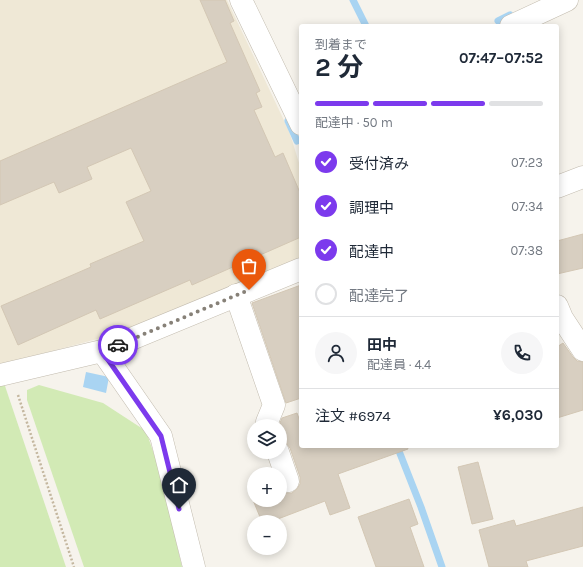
<!DOCTYPE html>
<html lang="ja">
<meta charset="utf-8">
<style>
:root{--surface:#fff;--page:#f6f6f7;--text:#1f2937;--muted:#747a83;--line:#e0e1e3;--accent:#7c3aed}
body{margin:0;font-family:Karla,"Noto Sans JP",sans-serif;background:var(--page);color:var(--text);height:100vh;display:flex;flex-direction:column;font-size:15px;white-space:nowrap}
*{box-sizing:border-box;margin:0}
p{font-size:13px;color:var(--muted)}
.icon{flex:none;width:22px;height:22px;fill:none;stroke:currentColor;stroke-width:2;stroke-linecap:round;stroke-linejoin:round}
.map{position:relative;flex:1;overflow:hidden}
.sheet{position:absolute;left:299px;top:24px;width:260px;height:424px;display:flex;flex-direction:column;background:var(--surface);border-radius:4px;box-shadow:0 2px 10px #0003}
.sheet>*{flex:none}
.buttons{position:absolute;left:247px;top:419px;display:grid;gap:8px}
.buttons a{display:grid;place-items:center;width:40px;height:40px;border-radius:50%;background:var(--surface);box-shadow:0 2px 10px #0003;font-size:20px}
.pin{position:absolute;display:grid;place-items:center;width:34px;height:34px;color:#fff;margin:-41px -17px;border-radius:50% 50% 50% 0;rotate:-45deg;box-shadow:0 0 4px #0007}
.pin .icon{rotate:45deg}
.courier{position:absolute;display:grid;place-items:center;width:40px;height:40px;margin:-20px;border:3px solid #7c3aed;border-radius:50%;background:#fff;color:#222;box-shadow:0 1px 5px #0007}
.summary em{font-style:normal;font-weight:700}
.summary div{display:flex;flex-direction:column-reverse}
.summary{display:flex;align-items:center;justify-content:space-between;height:68px;padding:0 16px}
h1{font-size:26px;font-weight:700;line-height:30px}
.bar{display:grid;grid-template-columns:repeat(4,1fr);gap:6px 4px;align-content:center;height:48px;padding:0 16px}
.bar i{height:5px;border-radius:3px;background:var(--line)}
.bar .current{background:var(--accent)}
.bar p{grid-column:span 4}
.line{display:flex;align-items:center;gap:10px;padding:0 16px;border-top:1px solid var(--line)}
.line div{flex:1}
.round{display:grid;place-items:center;flex:none;width:42px;height:42px;border-radius:21px;background:var(--page)}
ol{padding:0 16px;list-style:none}
li{display:flex;align-items:center;gap:12px;height:44px}
li p{margin-inline-start:auto}
li .icon{padding:4px;border-radius:50%;background:var(--accent);color:#fff;stroke-width:4}
li:last-child{color:var(--muted)}
li i{width:22px;height:22px;border:2px solid var(--line);border-radius:50%}
.map>svg:first-child{display:block}
.education{fill:#efe8d6}
.green{fill:#d2eab5}
.water{fill:#a9d4f2}
.lines{fill:none;stroke-linecap:round;stroke-linejoin:round}
.stream{stroke:#a9d4f2;stroke-width:7}
.building{fill:#d8cfc1;stroke:#d3c7b4}
.minor-casing{stroke:#c2bbae;stroke-width:23}
.path{stroke:#c4b79f;stroke-width:2.5;stroke-dasharray:2 2;stroke-linecap:butt}
.minor{stroke:#fff;stroke-width:22}
.done{stroke:#878178;stroke-width:4;stroke-dasharray:0 7.2}
.route{stroke:#7c3aed;stroke-width:5}
</style>
<div class="map">
<svg width="583" height="567" viewBox="0 0 583 567">
<rect width="100%" height="100%" fill="#f6f3ec"/>
<polygon class="education" points="0,0 227,0 289,131 301,169 301,261 142,327 0,365"/>
<g class="green">
<polygon points="4,383 66,567 0,567 0,386"/>
<polygon points="39,385 103,403 146,431 161,474 182,567 84,567 27,400 27,390"/>
</g>
<polygon class="water" points="86,372 109,377 106,393 83,387"/>
<g class="lines">
<g class="stream">
<polyline points="353,0 366,26"/>
<polyline points="498,21 510,15"/>
<polyline points="288,121 297,141"/>
<polyline points="397,446 421,507 442,567"/>
</g>
</g>
<g class="building">
<polygon points="200,0 225,0 234,21 230,23 260,91 256,93 262,107 254,110 275,157 283,153 301,195 301,237 192,285 190,280 100,319 96,310 18,345 1,306 91,267 90,264 144,241 126,202 151,191 131,148 87,167 92,179 59,193 54,182 0,205 0,161 227,62"/>
<polygon points="583,234 583,268 557,274 557,241"/>
<polygon points="301,285 301,398 286,403 252,303"/>
<polygon points="563,343 573,357 577,361 583,362 583,410 557,418 557,347"/>
<polygon points="297,413 301,424 301,446 407,446 408,449 338,474 350,508 330,515 325,501 270,522 262,522 253,500 280,500 280,491 286,493 292,493 297,489 300,484 300,477 290,448 286,443 281,440 280,438 280,423 282,418"/>
<polygon points="478,462 493,519 472,524 458,467"/>
<polygon points="409,499 418,524 410,527 424,567 376,567 358,517"/>
<polygon points="583,507 583,546 526,561 528,567 489,567 479,530 514,520 516,526"/>
</g>
<g class="lines">
<g class="minor-casing">
<g id="minor">
<polyline points="241,0 301,124"/>
<polyline points="511,26 567,0"/>
<polyline points="557,187 583,177"/>
<polyline points="236,295 274,405 267,422 268,426"/>
<polyline points="557,306 562,318 583,350"/>
<polyline points="102,351 161,436 194,567"/>
<polyline points="0,375 102,351 301,269"/>
<polyline points="278,452 288,481"/>
</g>
</g>
<polyline class="path" points="18,395 74,567"/>
<use href="#minor" class="minor"/>
</g>
<g class="lines">
<polyline class="done" points="118,345 249,290"/>
<polyline class="route" points="118,345 102,351 161,436 179,509"/>
</g>
</svg>
<div class="buttons">
<a><svg class="icon" aria-label="layers" viewBox="0 0 24 24"><path d="M12 4l9 5-9 5-9-5zM3 14l9 5 9-5"/></svg></a>
<a>+</a>
<a>−</a>
</div>
<div class="pin" style="left:249px;top:290px;background:#ea580c"><svg class="icon" aria-label="bag" viewBox="0 0 24 24"><path d="M5 8h14l-1 12H6zM9 8a3 3 0 0 1 6 0"/></svg></div>
<div class="pin" style="left:179px;top:509px;background:#1f2937"><svg class="icon" aria-label="home" viewBox="0 0 24 24"><path d="M3 11l9-7 9 7M6 9v11h12V9"/></svg></div>
<div class="courier" style="left:118px;top:345px"><svg class="icon" aria-label="car" viewBox="0 0 24 24"><path d="M5 17H2v-5l4-1 3-4h7l3 4 3 1v5h-3M9 17h6M6 11h13"/><circle cx="7" cy="17" r="2"/><circle cx="17" cy="17" r="2"/></svg></div>
<section class="sheet">
<div class="summary"><div><h1>2 分</h1><p>到着まで</p></div><em>07:47–07:52</em></div>
<div class="bar"><i class="current"></i><i class="current"></i><i class="current"></i><i></i><p>配達中 · 50 m</p></div>
<ol>
<li><svg class="icon" aria-label="check" viewBox="0 0 24 24"><path d="M5 12l5 5 9-10"/></svg>受付済み<p>07:23</p></li>
<li><svg class="icon" aria-label="check" viewBox="0 0 24 24"><path d="M5 12l5 5 9-10"/></svg>調理中<p>07:34</p></li>
<li><svg class="icon" aria-label="check" viewBox="0 0 24 24"><path d="M5 12l5 5 9-10"/></svg>配達中<p>07:38</p></li>
<li><i></i>配達完了</li>
</ol>
<div class="line" style="height:72px"><a class="round"><svg class="icon" aria-label="person" viewBox="0 0 24 24"><circle cx="12" cy="8" r="4"/><path d="M4 21q1-7 8-7t8 7"/></svg></a><div><b>田中</b><p>配達員 · 4.4</p></div><a class="round"><svg class="icon" aria-label="phone" viewBox="0 0 24 24"><path d="M5 4h4l2 5-3 2q2 4 5 5l2-3 5 2v4C11 20 4 13 5 4z"/></svg></a></div>
<div class="line" style="height:52px"><div>注文 #6974</div><b>¥6,030</b></div>
</section>
</div>
